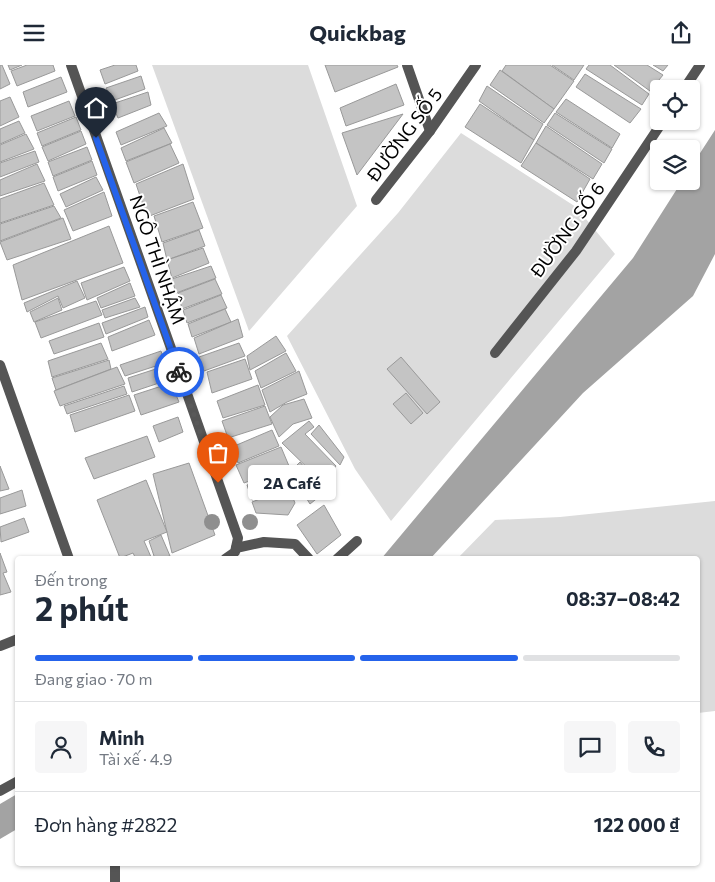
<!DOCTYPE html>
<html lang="vi">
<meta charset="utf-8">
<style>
:root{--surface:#fff;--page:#f6f6f7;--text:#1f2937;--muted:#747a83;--line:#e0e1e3;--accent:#2563eb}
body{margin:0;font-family:Commissioner,sans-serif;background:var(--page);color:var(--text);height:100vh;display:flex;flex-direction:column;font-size:19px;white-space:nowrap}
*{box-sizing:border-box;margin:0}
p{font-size:16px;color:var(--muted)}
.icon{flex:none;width:28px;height:28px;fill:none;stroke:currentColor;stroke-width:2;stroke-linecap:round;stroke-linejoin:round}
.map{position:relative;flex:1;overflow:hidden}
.drawer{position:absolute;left:15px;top:491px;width:685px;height:310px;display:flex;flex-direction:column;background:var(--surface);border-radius:5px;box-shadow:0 1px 4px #0004}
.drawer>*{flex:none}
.tools{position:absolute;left:650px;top:15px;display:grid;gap:10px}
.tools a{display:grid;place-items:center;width:50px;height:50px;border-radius:5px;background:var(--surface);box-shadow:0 1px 4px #0004;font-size:25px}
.pin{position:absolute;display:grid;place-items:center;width:42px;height:42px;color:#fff;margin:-51px -21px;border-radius:50% 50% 50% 0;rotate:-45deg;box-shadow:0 0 5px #0007}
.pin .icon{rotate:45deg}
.courier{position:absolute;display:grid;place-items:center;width:50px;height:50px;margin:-25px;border:4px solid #2563eb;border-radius:50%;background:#fff;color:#222;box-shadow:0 1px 6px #0007}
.bubble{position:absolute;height:35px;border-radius:5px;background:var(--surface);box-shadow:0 1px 4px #0004;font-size:16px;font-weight:700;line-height:35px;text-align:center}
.head em{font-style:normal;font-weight:700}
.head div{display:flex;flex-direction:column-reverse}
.head{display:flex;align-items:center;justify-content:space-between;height:85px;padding:0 20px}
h1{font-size:32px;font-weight:700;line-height:38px}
.bar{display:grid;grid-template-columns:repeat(4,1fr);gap:8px 5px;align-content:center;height:60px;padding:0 20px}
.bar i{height:6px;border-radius:4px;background:var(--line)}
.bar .current{background:var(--accent)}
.bar p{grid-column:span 4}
.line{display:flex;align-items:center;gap:12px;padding:0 20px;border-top:1px solid var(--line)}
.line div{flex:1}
.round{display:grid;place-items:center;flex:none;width:52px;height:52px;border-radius:5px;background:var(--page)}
header{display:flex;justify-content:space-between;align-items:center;height:65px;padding:0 20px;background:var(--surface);font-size:22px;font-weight:700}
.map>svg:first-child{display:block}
.green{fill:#dcdcdc}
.water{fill:#a3a3a3}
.building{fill:#c4c4c4;stroke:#999}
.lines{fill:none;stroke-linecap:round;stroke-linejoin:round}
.minor{stroke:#555;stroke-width:10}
.tertiary{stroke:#555;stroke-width:10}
.tree{fill:#8f8f8f}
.done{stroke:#595959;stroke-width:5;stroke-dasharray:0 9}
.route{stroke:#2563eb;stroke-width:6}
.labels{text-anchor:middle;stroke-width:4;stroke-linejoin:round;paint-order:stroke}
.street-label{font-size:18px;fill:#000;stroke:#fff}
</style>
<header><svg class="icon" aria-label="menu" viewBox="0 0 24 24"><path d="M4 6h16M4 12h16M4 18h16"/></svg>Quickbag<svg class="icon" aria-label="share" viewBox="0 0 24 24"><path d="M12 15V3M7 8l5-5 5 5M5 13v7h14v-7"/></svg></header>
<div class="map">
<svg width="715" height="817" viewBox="0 0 715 817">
<rect width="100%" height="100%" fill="#fff"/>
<g class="green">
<polygon points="152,0 308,0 357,141 249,266"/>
<polygon points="461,68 576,142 615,189 391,456 355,404 287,271 398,148"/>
<polygon points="715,436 715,646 698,648 698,494 457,494 495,455 560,452"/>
</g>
<g class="water">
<polygon points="715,65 715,189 693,231 583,328 430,494 381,494 633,193 682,116 691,116 691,102"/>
<polygon points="17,729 17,764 0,774 0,739"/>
</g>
<g class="building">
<polygon points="0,0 2,0 10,19 0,24"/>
<polygon points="8,0 22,0 10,5"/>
<polygon points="27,0 53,0 55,6 17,21 11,6"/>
<polygon points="115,0 136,0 138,6 105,19 100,5"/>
<polygon points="325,0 397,0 398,2 335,27"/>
<polygon points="506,0 550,0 574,16 554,44 502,6"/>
<polygon points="552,0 584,0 574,15"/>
<polygon points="589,0 610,0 649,29 642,40 586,4"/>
<polygon points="614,0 647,0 663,10 650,26"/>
<polygon points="653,0 668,0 663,6"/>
<polygon points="500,5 554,44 544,58 490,20"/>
<polygon points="585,9 641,44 630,58 576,22"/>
<polygon points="141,11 145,24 112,36 106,23"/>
<polygon points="61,12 67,27 28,42 23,27"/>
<polygon points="396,19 404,40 346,61 340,43"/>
<polygon points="487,21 543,59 534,75 479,36"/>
<polygon points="148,27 151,40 118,53 112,39"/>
<polygon points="10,32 19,52 0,61 0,36"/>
<polygon points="566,34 620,69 612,83 556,47"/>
<polygon points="69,36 75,51 37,66 31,51"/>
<polygon points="480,39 534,75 521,98 465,62"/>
<polygon points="159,48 167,61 121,80 116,67"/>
<polygon points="555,48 612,84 604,98 547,60"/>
<polygon points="403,49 357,110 342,68"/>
<polygon points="76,52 81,65 42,81 37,68"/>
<polygon points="19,56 25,68 0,79 0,64"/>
<polygon points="546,61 602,99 593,114 536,78"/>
<polygon points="164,63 172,78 126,96 121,83"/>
<polygon points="81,66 86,79 48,96 42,82"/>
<polygon points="26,69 34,84 0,97 0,80"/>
<polygon points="536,78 590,114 577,137 521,101"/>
<polygon points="170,79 179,98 134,118 126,97"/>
<polygon points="87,82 92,95 53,111 48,97"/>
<polygon points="35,86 39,97 0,112 0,98"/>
<polygon points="92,96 97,110 58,126 53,112"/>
<polygon points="37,99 45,116 0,131 0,115"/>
<polygon points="183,99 194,134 147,152 136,119"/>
<polygon points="96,112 103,125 66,142 60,129"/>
<polygon points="44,118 54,140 0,158 0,134"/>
<polygon points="104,127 112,151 73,166 64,145"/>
<polygon points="193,137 203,163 162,177 154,151"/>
<polygon points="54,141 61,153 0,176 0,159"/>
<polygon points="63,153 71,174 7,195 0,177"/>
<polygon points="109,161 123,198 22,235 13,200"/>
<polygon points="199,165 205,181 167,195 163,178"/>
<polygon points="203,183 209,198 172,213 167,195"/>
<polygon points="211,201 216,213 176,228 172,214"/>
<polygon points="124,202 130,216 87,235 81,218"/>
<polygon points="215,214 222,229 182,244 178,228"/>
<polygon points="77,216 85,233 63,243 58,231 27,247 24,238"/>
<polygon points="130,218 135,231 101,243 97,233"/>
<polygon points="221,230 227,243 187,258 183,245"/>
<polygon points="58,233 62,245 34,257 30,247"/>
<polygon points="135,233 140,242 105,253 102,245"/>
<polygon points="96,236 102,250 41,273 35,257"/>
<polygon points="145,242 148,252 106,269 102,258"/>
<polygon points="225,244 231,257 192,272 188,259"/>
<polygon points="238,254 243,272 199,289 194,273"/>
<polygon points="149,255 155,270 112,286 108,272"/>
<polygon points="99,258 104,272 54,289 49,276"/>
<polygon points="276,271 286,286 250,305 247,291"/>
<polygon points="101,278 108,294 52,312 48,296"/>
<polygon points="239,278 245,291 204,306 199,292"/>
<polygon points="161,286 165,298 125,311 120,300"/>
<polygon points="286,288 296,306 261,323 255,306"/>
<polygon points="401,292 440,337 427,349 387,304"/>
<polygon points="245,294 252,314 212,328 207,307"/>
<polygon points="109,295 111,304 56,325 52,313"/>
<polygon points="165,301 171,314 132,327 128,313"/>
<polygon points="117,302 125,319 60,341 54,326"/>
<polygon points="299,306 307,329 287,337 270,347 262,325"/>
<polygon points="171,318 179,337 141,350 134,330"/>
<polygon points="258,320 265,340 223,353 217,336"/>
<polygon points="124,321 127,329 67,349 64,341"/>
<polygon points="406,328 423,348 411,359 393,339"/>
<polygon points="129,330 135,346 75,367 70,350"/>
<polygon points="304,334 312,353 293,359 279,372 270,352 283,340"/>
<polygon points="265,341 272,359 228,373 222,356"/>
<polygon points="178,352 183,367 159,377 153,361"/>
<polygon points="309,356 314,362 305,369 336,401 323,418 282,378"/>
<polygon points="319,360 344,392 340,400 311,369"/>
<polygon points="272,365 279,381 238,398 232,382"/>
<polygon points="147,371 155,392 94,414 85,393"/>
<polygon points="281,382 289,401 244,418 236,400"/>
<polygon points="300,397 325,427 310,439 290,407"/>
<polygon points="189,398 215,470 172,488 153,409"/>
<polygon points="0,401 9,424 0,426"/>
<polygon points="288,404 294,419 252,435 247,420"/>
<polygon points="146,415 167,467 144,476 151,492 136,494 133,488 120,493 97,435"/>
<polygon points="289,423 295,438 288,450 256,448 252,437"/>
<polygon points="22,425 26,441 0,449 0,433"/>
<polygon points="324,440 341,470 317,489 297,460"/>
<polygon points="24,453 29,467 1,477 0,462"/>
<polygon points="161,470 170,491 155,494 149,476"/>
<polygon points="0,488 7,507 3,508 11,527 0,530"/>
</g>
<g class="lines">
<g class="minor">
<polyline points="71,0 238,473 235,487 225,494"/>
<polyline points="407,0 430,66"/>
<polyline points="684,24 700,0"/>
<polyline points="376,135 430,66 476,0"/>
<polyline points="495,288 576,186 663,56"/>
<polyline points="236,483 264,477 295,479 309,494"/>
<polyline points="337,494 357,476"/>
<polyline points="0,581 18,574"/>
<polyline points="0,726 18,716"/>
</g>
<g class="tertiary">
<polyline points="0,300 69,494"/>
<polyline points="115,817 115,799"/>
</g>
</g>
<g class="tree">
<circle cx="212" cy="457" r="8"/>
<circle cx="250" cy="457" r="8"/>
</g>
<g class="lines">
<polyline class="done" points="179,307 218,418"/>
<polyline class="route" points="96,73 179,307"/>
</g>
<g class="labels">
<g class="street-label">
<text transform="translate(405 70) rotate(-53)" y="6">ĐƯỜNG SỐ 5</text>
<text transform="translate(568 165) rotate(-54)" y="6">ĐƯỜNG SỐ 6</text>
<text transform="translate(157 195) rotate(71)" y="6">NGÔ THÌ NHẬM</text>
</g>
</g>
</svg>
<div class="tools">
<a><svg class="icon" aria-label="locate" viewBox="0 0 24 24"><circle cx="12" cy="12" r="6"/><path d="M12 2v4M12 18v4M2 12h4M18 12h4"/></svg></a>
<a><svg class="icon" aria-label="layers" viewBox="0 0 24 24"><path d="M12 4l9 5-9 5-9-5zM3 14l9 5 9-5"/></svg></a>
</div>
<div class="pin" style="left:218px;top:418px;background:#ea580c"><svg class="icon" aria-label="bag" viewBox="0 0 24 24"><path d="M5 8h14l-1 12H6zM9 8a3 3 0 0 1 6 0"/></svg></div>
<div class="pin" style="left:96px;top:73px;background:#1f2937"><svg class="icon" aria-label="home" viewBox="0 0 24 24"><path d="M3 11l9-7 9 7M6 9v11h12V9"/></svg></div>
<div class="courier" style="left:179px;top:307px"><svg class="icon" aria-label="bike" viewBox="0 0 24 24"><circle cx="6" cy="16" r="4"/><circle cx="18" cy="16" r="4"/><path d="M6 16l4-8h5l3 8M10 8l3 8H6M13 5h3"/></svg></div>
<div class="bubble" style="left:248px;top:400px;width:88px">2A Café</div>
<section class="drawer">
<div class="head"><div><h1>2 phút</h1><p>Đến trong</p></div><em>08:37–08:42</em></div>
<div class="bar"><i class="current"></i><i class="current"></i><i class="current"></i><i></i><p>Đang giao · 70 m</p></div>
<div class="line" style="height:90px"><a class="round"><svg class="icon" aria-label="person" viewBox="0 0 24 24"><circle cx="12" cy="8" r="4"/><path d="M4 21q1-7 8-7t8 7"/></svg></a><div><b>Minh</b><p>Tài xế · 4.9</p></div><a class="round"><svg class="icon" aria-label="chat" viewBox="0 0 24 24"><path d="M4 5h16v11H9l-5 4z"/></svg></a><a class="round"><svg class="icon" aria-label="phone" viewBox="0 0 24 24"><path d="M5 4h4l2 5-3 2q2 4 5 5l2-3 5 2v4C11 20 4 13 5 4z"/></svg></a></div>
<div class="line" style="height:65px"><div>Đơn hàng #2822</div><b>122 000 ₫</b></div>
</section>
</div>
